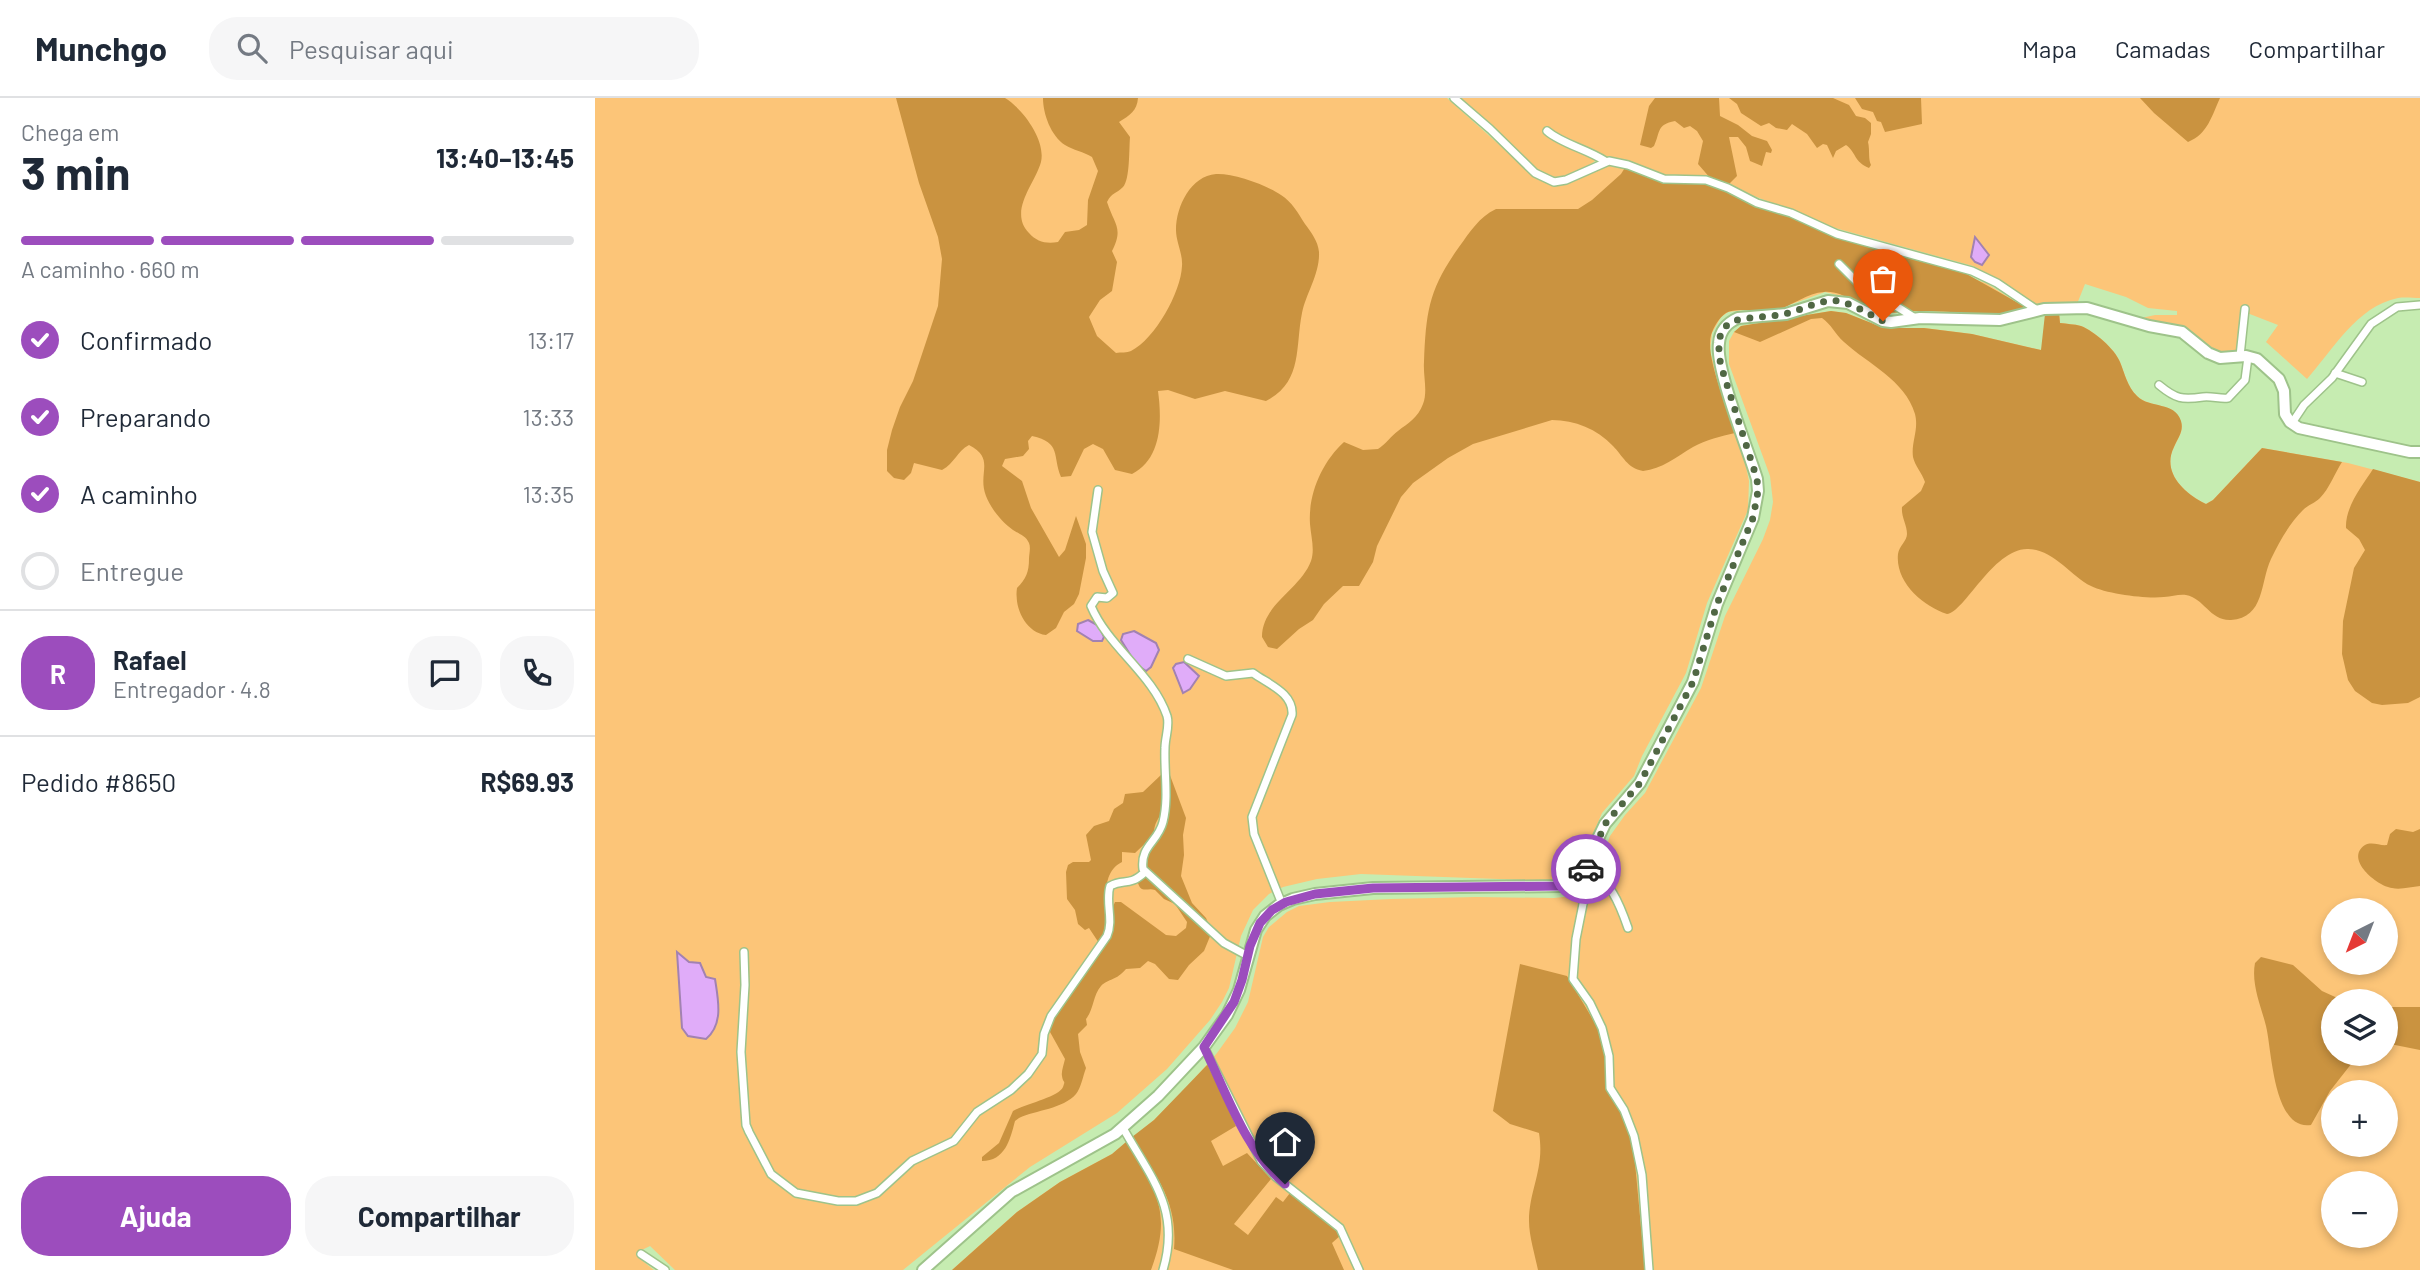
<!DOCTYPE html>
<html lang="pt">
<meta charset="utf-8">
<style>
:root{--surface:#fff;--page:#f6f6f7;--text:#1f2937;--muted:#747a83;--line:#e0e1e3;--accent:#9c4dbd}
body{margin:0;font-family:Barlow,sans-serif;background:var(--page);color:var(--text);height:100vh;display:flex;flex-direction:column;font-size:26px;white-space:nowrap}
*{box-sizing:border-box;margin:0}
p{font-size:23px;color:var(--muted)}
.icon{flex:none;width:38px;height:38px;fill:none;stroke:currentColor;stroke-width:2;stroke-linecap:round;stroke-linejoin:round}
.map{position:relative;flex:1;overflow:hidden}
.side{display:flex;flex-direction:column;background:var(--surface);width:595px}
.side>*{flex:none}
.needle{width:46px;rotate:222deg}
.fabs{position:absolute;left:1726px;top:800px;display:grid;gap:14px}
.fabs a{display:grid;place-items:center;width:77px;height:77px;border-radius:50%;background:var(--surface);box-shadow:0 4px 10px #0003;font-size:35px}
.pin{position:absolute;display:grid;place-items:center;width:60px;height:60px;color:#fff;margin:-72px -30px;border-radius:50% 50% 50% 0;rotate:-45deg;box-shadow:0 0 7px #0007}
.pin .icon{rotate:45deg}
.courier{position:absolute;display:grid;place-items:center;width:70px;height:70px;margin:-35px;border:5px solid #9c4dbd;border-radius:50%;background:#fff;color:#222;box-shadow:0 2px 9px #0007}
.head em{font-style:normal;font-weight:700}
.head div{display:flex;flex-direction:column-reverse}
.head{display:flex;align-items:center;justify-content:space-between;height:119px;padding:0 21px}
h1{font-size:46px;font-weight:700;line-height:52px}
.bar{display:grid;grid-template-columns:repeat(4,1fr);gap:10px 7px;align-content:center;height:84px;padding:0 21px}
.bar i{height:9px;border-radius:5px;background:var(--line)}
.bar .current{background:var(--accent)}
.bar p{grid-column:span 4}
.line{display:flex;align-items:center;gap:18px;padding:0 21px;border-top:2px solid var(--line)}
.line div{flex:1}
.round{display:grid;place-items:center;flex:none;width:74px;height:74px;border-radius:28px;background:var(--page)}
ol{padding:0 21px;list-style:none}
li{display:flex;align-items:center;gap:21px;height:77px}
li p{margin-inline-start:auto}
li .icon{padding:7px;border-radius:50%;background:var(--accent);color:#fff;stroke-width:4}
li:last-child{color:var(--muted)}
li i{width:38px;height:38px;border:4px solid var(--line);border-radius:50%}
.primary-button{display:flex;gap:14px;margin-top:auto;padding:14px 21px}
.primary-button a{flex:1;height:80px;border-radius:28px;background:var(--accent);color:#fff;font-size:28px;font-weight:700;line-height:80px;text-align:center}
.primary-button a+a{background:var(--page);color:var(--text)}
header{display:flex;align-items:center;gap:42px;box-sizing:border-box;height:98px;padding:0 35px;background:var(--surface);border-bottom:2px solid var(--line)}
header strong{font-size:33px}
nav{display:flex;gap:38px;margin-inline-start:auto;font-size:24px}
.search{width:490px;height:63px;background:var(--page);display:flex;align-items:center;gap:18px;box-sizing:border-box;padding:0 24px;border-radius:28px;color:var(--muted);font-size:26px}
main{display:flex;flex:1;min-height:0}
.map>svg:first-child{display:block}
.green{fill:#fcc578;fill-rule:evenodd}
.forest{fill:#ca9340}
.water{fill:#e0acf9;stroke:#a282b1;stroke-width:2}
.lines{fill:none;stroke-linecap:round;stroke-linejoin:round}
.street-casing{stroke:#9ec38a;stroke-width:10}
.secondary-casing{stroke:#9ec38a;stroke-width:14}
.street{stroke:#fff;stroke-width:7}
.secondary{stroke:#fff;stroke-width:10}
.done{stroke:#506744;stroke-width:7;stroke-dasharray:0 12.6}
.route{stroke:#9c4dbd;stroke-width:9}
</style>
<header>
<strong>Munchgo</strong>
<div class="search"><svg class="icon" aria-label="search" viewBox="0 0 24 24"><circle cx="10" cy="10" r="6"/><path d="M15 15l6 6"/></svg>Pesquisar aqui</div>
<nav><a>Mapa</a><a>Camadas</a><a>Compartilhar</a></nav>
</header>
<main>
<section class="side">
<div class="head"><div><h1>3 min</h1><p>Chega em</p></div><em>13:40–13:45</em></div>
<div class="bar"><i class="current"></i><i class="current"></i><i class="current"></i><i></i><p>A caminho · 660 m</p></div>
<ol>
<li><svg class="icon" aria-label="check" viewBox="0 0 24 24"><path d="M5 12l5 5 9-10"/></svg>Confirmado<p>13:17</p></li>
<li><svg class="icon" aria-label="check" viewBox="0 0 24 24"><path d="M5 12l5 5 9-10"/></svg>Preparando<p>13:33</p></li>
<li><svg class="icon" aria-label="check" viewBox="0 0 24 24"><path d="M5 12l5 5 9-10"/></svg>A caminho<p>13:35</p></li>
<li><i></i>Entregue</li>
</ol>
<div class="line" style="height:126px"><b class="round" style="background:var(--accent);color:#fff">R</b><div><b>Rafael</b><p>Entregador · 4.8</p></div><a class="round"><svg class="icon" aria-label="chat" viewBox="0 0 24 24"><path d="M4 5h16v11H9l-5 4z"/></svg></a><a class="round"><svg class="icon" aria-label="phone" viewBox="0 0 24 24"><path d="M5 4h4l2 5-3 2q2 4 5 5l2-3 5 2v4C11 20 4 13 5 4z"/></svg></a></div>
<div class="line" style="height:91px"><div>Pedido #8650</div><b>R$69.93</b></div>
<div class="primary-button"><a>Ajuda</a><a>Compartilhar</a></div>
</section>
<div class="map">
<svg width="1825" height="1172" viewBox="0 0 1825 1172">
<rect width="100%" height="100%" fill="#c6ecb1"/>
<g class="green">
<polygon points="0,0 852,0 937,76 955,86 970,86 1005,69 1020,65 1073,84 1104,85 1193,117 1249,142 1391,185 1418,202 1362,216 1329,212 1294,215 1281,213 1246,198 1230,194 1197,206 1133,214 1126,219 1117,235 1115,254 1150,364 1154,383 1153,412 1112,505 1091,575 1047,658 1039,678 1007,715 987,762 973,779 955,783 766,776 722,781 688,789 674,796 658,812 646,838 634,890 627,904 615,922 572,971 522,1015 435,1069 308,1172 80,1172 55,1148 45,1153 44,1160 59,1172 0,1172"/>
<path d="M 864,0 L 1825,0 L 1825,200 C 1818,200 1810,199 1803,200 C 1762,208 1737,253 1712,281 L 1671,244 L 1683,227 L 1647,213 L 1642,252 L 1626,255 L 1542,221 L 1560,217 L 1582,217 L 1582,213 L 1553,210 L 1531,199 L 1490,186 L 1482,206 L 1442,207 L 1406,183 L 1378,168 L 1240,130 L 1116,81 L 1105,78 L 1069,78 L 1026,61 L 1010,59 L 967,39 L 952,29 L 949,34 L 1003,61 C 981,76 967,87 942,72 Z"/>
<path d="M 1236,213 L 1251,215 L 1289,230 L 1329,230 L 1377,236 L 1446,252 L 1464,214 L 1465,225 C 1472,226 1479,226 1486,228 C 1499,233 1520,251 1525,264 C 1530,276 1532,288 1542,298 C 1555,311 1580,303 1586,324 C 1589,333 1583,340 1579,349 C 1567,373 1587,393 1607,404 L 1611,406 L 1618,402 L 1667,350 L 1753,365 L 1825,384 L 1825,1172 L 357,1172 L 422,1114 L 465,1084 L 517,1056 L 559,1022 L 592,989 L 622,955 L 640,930 L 653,904 L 668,839 L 674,829 L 692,814 L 704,808 L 735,804 L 796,801 L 881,799 L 959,800 L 978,798 L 992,789 L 1003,772 L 1015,738 L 1030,717 L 1050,695 L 1106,590 L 1130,518 L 1168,441 L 1175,422 L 1178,404 L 1175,378 L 1134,266 L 1134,243 L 1139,234 L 1146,228 ZM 1738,812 L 1790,812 L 1790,864 L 1738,864 ZM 1738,903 L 1790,903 L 1790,956 L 1738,956 ZM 1738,994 L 1790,994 L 1790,1046 L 1738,1046 ZM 1738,1085 L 1790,1085 L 1790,1138 L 1738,1138 Z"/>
</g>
<g class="forest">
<path d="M 301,0 L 410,0 C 428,11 451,42 446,64 C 440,86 413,113 434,135 C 442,144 451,146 463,144 L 470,134 L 484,132 L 492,127 L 493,102 L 503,73 L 497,59 C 489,54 478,52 470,47 C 456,38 448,16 448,0 L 543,0 C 542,13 535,17 524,24 L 535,39 C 534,51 535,82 528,89 C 521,96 517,94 512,104 C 519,126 529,130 517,153 L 522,164 L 517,193 L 505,202 L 494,219 L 502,238 L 521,255 C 526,254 532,255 536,253 C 560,241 586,194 587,168 C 588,156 581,144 581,132 C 581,108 596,78 621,76 C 638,75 672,87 686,97 C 697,104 703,115 710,126 C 716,134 723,143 724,154 C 725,176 711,195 707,215 C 700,250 708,284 671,303 L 630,293 L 600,301 L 573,292 L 563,293 C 567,322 567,361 537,376 L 520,372 L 508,351 L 498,346 L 489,351 L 476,378 L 466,379 C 457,357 467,345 437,338 L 433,343 L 434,351 L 428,358 L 410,361 L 407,368 L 427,383 L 436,410 L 464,459 L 470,452 L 481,418 L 491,446 L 491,460 L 484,496 L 479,506 L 469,514 L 461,530 L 451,537 C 430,534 419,509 422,490 C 431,481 434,474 434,461 C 434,456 436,450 434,445 C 431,438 424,436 418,432 C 407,424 396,411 391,398 C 382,375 401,361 374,347 C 362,353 360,365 347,372 L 319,365 L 316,375 L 309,382 L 299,380 L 292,373 L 292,352 L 297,332 L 305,309 L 318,283 L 343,208 L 347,161 L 343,139 L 324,85 Z"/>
<path d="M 1060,0 L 1124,0 L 1125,18 L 1143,27 L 1157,38 L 1172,43 L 1177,52 L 1176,55 L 1171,54 L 1167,68 L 1155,63 L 1151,49 L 1143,39 L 1134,39 L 1142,78 L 1133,87 L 1116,81 L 1103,66 L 1108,43 L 1102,33 L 1095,28 L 1089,30 L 1080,23 C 1061,27 1066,33 1059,48 L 1056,50 L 1045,47 L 1054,8 Z"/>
<path d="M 1134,0 L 1238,0 L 1254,7 L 1261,18 L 1270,20 L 1276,25 L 1276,36 L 1273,44 C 1275,52 1273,61 1276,67 L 1274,70 C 1259,64 1261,54 1251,47 L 1241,53 L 1238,60 L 1232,47 L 1228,46 L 1222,50 L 1212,36 L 1197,26 L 1192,32 L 1181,30 L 1174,25 L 1166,28 L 1146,15 L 1142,6 Z"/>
<polygon points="1260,0 1326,0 1327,26 1290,34 1286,24 1282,23 1278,14 1267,11"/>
<path d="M 1545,0 L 1625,0 C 1617,17 1613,36 1593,44 L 1559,15 Z"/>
<path d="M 1031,68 L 1073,84 L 1119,87 L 1249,142 L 1370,175 L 1432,210 C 1388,223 1368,212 1326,213 C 1312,213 1298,216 1284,214 C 1266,210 1248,192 1229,194 C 1211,195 1196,209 1179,213 C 1164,216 1144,208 1131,215 C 1124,220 1119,228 1116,237 C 1110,259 1133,311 1140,335 C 1126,338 1111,342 1098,349 C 1081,359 1067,371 1048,373 C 1032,370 1028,358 1018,348 C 1002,331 980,322 957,322 L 878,346 L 853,360 L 818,385 L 806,399 L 782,448 L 778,464 L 764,488 L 748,488 L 729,506 L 718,522 L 704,531 L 682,551 L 673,549 L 667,539 C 667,506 705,492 716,463 C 720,451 716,439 715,426 C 713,396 727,364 749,344 L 768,352 L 783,351 C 791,346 796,338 803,333 C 813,325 823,320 828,306 C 833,293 828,278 829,264 C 831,213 834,191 864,149 C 875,134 884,119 901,111 L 983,111 L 997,102 L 1026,76 Z"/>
<path d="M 1236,213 L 1251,215 L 1289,230 L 1329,230 L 1377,236 L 1446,252 L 1450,216 L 1464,214 L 1465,225 C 1472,226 1479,226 1486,228 C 1499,233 1520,251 1525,264 C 1530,276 1532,288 1542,298 C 1555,311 1580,303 1586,323 C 1589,333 1583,340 1579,349 C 1567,373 1587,393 1607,404 L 1611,406 L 1618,402 L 1667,350 L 1747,364 C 1740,375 1734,391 1725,400 C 1720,405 1713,407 1708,412 C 1694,426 1684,444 1676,461 C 1665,484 1670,520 1636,522 C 1615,523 1609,500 1591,497 C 1583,496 1577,499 1569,499 C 1551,501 1512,496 1496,488 C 1476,478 1457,450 1432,451 C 1397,452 1370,514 1352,516 C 1328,508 1300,484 1303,456 C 1304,448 1312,443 1312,436 C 1312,427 1306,419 1307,409 L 1326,393 L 1330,384 C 1327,375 1320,368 1318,359 C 1316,344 1324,332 1320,316 C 1310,282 1273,266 1249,244 C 1240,236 1236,226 1227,220 L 1216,221 L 1165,244 L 1139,234 L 1146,228 Z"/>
<path d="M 1778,371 L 1825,384 L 1825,599 L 1813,605 L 1787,607 L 1777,605 L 1760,593 L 1753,582 L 1747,556 L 1748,523 L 1759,470 L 1770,452 L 1764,441 L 1751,430 C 1750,409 1767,388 1778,371 Z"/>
<polygon points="573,672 591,720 588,737 589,757 586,778 597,805 611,820 615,829 548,767 558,746 563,742"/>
<path d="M 567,676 C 568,688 570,699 567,711 C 565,722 559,722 559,737 L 540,755 L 527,754 L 527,764 C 498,779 521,820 504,845 L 494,830 L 490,832 L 483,826 L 480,812 L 472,801 L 471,774 L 473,767 L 478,764 L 494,764 L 496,762 L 491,737 L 499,728 L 514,723 L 519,711 L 528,705 L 530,696 L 548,694 Z"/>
<path d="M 1801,731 L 1818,734 L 1825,731 L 1825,788 C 1816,789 1805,792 1797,790 C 1782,788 1749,761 1770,747 C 1777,743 1785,748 1792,747 L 1795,736 Z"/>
<path d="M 549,777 L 569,792 L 616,836 L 609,853 L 594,867 L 583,882 L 574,881 L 560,866 L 553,863 L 545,870 L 531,871 C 521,883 514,880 506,888 C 498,897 499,911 491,921 L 492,927 L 483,936 L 485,954 L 491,970 C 488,978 486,990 481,996 C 468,1011 441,1012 424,1020 L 420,1023 C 415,1042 410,1063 387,1063 L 387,1059 L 404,1045 L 418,1013 C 430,1006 464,999 468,989 C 471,981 468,986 467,978 C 466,974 469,966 470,961 L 455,934 L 456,923 L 515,837 C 520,826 514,815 520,804 L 526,804 L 571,837 L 581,838 L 591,830 L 592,824 L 580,806 L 569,801 L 560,792 C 553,789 546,796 543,785 Z"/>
<path d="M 1666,859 L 1698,867 L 1727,893 L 1749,903 L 1738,903 L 1738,956 L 1764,956 L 1735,993 L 1716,1027 C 1678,1033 1677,952 1671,928 C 1666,908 1656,886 1660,865 Z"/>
<path d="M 925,866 L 972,878 L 1003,930 L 1011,959 L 1011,989 L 1029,1020 L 1039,1054 L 1050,1172 L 943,1172 C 940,1157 934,1138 934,1123 C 934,1091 950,1071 944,1035 L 915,1026 L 898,1013 Z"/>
<polygon points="1790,909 1825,909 1825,952 1790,945"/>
<path d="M 613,966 L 641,1028 L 616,1043 L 628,1068 L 652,1055 L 676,1081 L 639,1126 L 653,1137 L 681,1099 L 688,1104 L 695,1095 L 742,1132 L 746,1137 L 737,1145 L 749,1172 L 638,1172 L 579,1151 C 583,1103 561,1078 537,1039 L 559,1022 Z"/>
<path d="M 531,1044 C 561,1093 578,1113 556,1172 L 357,1172 L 422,1114 L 465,1084 L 517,1056 Z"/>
</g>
<g class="water">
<polygon points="1380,139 1394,157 1387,167 1380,164 1376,159"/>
<polygon points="493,522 504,528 509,539 507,543 498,543 482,533 483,526"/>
<polygon points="539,533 561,545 564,552 556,569 551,573 541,566 526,542 528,536"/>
<polygon points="589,564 604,578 595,591 588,595 578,570 581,566"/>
<path d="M 82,854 L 94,864 L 105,865 L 111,879 L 120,881 C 123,901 129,926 111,941 L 93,938 L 87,930 Z"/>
</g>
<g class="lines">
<g class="street-casing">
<g id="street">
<polyline points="859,0 895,31 940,75 959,84 971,82 1014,63 1033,67 1069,81 1111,82 1133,90 1162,105 1196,115 1242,136 1377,173 1402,185 1442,212"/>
<path d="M 952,33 C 967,46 992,51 1010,63"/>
<polyline points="1244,166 1261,183 1320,220"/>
<polyline points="1645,258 1650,211"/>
<polyline points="1740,275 1767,284"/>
<path d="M 1564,287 C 1581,301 1587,302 1608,299 C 1617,298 1625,301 1633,300 L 1650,282 L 1653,259"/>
<polyline points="1697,325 1709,307 1737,280 1776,226 1802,209 1825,207"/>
<path d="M 503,392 L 497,434 L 508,473 L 518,495 L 512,500 L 502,499 L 496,508 C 513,549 558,576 572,618 C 575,628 570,639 570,650 C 569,675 574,700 568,724 C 563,744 545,748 548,771 L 629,845 L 653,858"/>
<path d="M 593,561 L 631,578 L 658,575 C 673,586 699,595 697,617 L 657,719 L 659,736 L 687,806"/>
<polyline points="993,767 992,786 981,841 978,881 995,905 1007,930 1014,958 1015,990 1029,1012 1039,1038 1047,1077 1054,1172"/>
<path d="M 993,767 C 1016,787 1023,801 1033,830"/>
<path d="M 149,854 L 150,887 L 146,954 L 151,1027 L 154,1034 L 176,1076 L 201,1095 L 243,1103 L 261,1103 L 282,1095 L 317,1063 L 359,1043 L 382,1014 L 416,992 L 433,976 L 447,956 L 449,936 L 456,918 L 512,838 C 519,822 510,804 515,788 C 529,780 533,789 549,775"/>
<polyline points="609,949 666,1063 681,1079 745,1130 764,1172"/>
<path d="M 528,1030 C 556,1080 586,1111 568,1172"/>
<polyline points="46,1156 70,1172"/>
</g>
</g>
<g class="secondary-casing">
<path id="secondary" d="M 328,1172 L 416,1094 L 520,1036 L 563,998 L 609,949 L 632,917 L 644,892 L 661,832 L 670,818 L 684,807 L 698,801 L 720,796 L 778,790 L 966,788 L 984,780 L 1010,726 L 1045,685 L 1098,584 L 1122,506 L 1158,420 L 1163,393 L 1162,381 C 1153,351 1120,271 1124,245 C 1125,232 1132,225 1143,220 L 1191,216 L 1233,203 L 1253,205 L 1288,223 L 1296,224 L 1325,220 L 1405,222 L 1449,211 L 1492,210 L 1554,228 L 1587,234 L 1613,255 L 1625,260 L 1651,258 L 1662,261 L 1684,281 L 1689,293 L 1690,316 L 1695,324 L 1704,330 L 1815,354 L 1825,354"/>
</g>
<use href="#street" class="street"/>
<use href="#secondary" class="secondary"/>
</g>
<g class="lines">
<path class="done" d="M 991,771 L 1010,726 L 1045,685 L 1098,584 L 1122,506 L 1158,420 L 1163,393 L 1162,381 L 1126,268 C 1115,210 1150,224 1190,216 C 1207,212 1225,201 1243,203 C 1259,206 1273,216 1288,223"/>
<path class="route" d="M 690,1086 C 650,1052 632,996 609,949 L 639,904 L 647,882 L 655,848 L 665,825 L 677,812 L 691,804 L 720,796 L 778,790 L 966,788 L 979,784 L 991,771"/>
</g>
</svg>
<div class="fabs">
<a><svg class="needle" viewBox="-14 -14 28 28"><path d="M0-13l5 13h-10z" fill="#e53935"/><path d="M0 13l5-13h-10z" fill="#747a83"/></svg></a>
<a><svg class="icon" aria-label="layers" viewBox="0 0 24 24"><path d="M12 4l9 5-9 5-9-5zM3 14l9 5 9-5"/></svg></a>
<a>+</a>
<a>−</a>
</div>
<div class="pin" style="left:1288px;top:223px;background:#ea580c"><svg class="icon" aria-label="bag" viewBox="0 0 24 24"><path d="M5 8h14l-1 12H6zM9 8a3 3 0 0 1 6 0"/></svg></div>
<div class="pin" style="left:690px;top:1086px;background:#1f2937"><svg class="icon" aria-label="home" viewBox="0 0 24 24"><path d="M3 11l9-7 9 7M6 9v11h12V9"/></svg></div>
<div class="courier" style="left:991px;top:771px"><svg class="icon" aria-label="car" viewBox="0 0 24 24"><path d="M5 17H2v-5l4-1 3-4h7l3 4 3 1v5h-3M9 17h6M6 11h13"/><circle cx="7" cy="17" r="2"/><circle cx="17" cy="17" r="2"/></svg></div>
</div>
</main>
